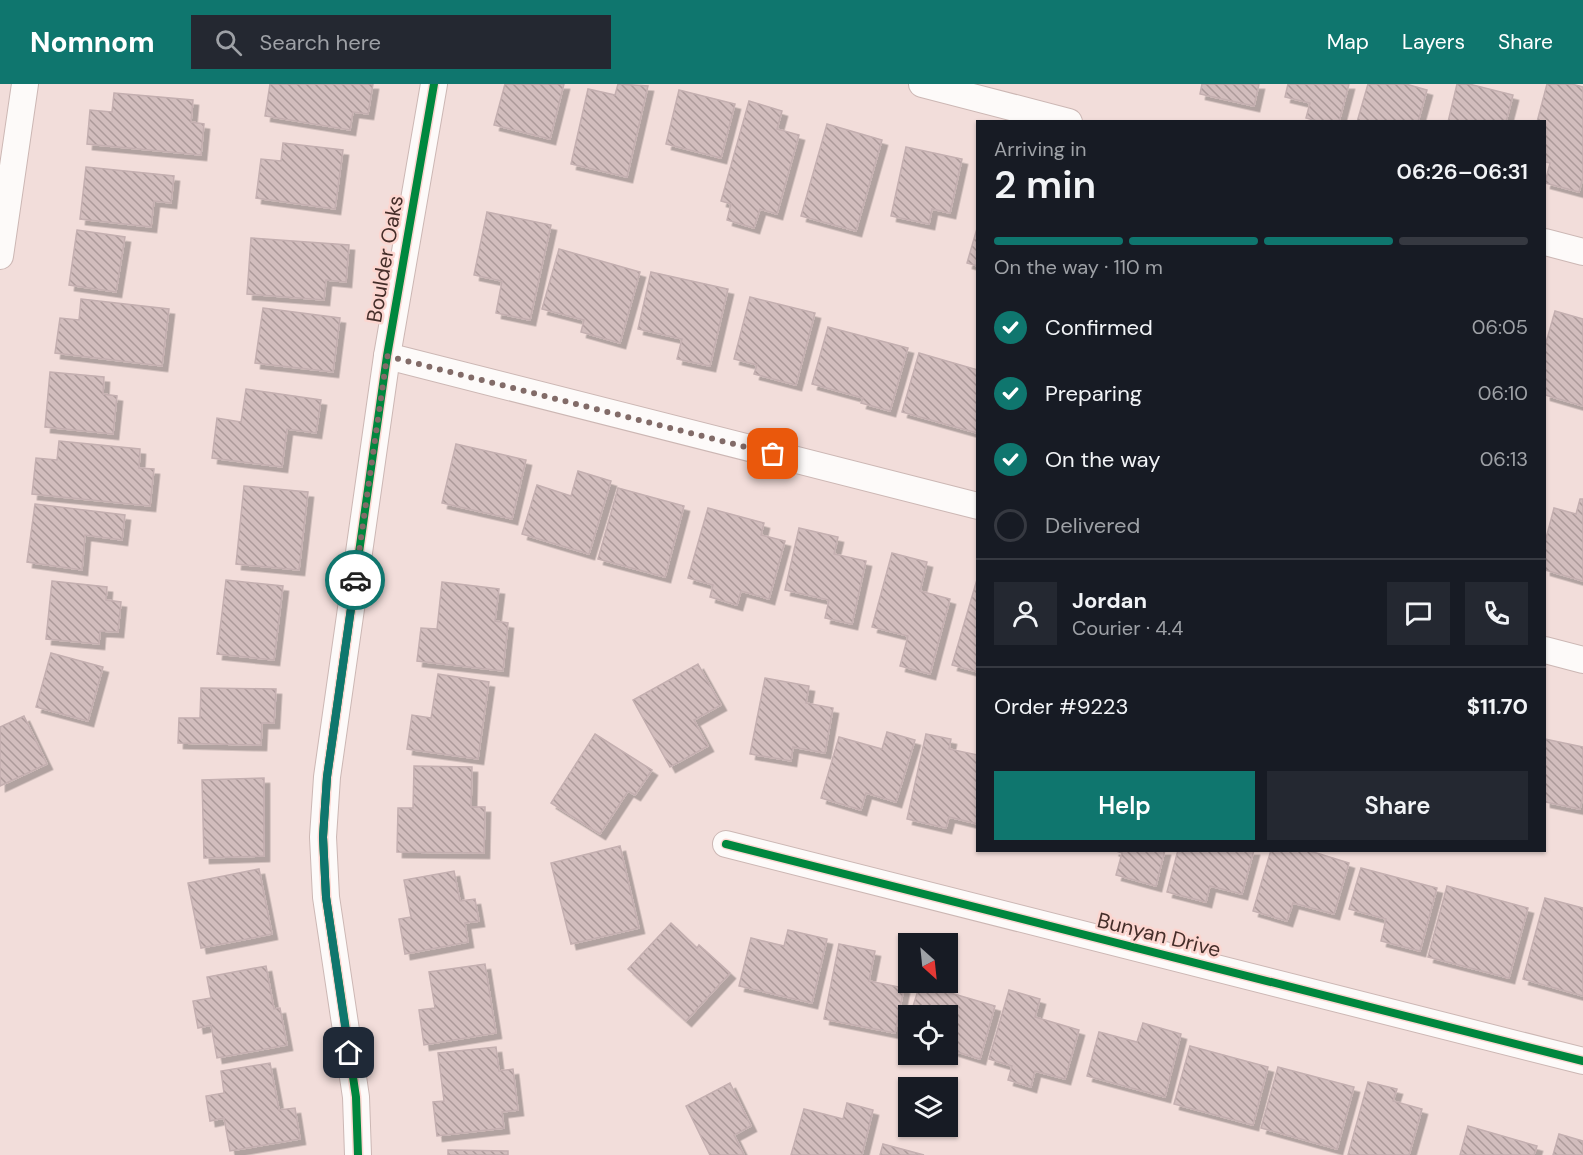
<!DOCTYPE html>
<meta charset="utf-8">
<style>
:root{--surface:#171b24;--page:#242831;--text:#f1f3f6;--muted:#9ea1a6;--line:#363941;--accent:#0f766e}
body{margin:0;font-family:"DM Sans",sans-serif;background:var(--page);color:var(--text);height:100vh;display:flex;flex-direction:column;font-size:22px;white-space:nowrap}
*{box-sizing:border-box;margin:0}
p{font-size:20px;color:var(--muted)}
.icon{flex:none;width:33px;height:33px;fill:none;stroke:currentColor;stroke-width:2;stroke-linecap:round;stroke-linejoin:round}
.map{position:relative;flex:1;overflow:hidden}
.drawer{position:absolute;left:976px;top:36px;width:570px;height:732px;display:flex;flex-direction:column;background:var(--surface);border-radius:0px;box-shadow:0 2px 4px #0004}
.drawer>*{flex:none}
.needle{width:39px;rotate:153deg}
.fabs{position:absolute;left:898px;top:849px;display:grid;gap:12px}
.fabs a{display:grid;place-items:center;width:60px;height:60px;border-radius:0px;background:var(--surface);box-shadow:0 2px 4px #0004;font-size:30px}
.pin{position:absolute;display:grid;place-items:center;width:51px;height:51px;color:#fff;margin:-26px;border-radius:12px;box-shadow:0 3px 9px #0006}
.courier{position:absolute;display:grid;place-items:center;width:60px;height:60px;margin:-30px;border:4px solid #0f766e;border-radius:50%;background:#fff;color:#222;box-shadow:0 2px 8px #0007}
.summary em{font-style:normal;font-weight:600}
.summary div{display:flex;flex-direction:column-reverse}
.summary{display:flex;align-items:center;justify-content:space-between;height:102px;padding:0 18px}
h1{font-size:39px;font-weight:600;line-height:45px}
.bar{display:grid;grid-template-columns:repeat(4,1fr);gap:9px 6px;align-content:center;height:72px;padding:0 18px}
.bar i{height:8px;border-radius:4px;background:var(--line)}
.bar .selected{background:var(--accent)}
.bar p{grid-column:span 4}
.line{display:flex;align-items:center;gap:15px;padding:0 18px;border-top:2px solid var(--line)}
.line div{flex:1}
.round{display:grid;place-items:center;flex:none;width:63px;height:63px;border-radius:0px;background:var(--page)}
ol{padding:0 18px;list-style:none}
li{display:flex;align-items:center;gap:18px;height:66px}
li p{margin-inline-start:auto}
li .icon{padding:6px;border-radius:50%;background:var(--accent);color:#fff;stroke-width:4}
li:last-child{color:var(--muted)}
li i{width:33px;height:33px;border:3px solid var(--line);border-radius:50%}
.cta{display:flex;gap:12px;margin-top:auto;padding:12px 18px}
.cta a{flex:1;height:69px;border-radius:0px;background:var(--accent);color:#fff;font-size:24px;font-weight:600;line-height:69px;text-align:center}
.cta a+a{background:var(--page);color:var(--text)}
header{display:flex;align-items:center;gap:36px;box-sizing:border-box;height:84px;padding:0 30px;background:var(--accent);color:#fff}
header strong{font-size:28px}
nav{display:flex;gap:33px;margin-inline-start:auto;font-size:21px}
.search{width:420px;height:54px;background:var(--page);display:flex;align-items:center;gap:15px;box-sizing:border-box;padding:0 21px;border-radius:0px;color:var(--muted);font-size:22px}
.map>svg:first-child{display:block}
.building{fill:url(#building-back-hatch);stroke:#c4afb0;stroke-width:1.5;filter:url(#shadow)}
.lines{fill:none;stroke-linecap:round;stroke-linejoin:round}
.minor-casing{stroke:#ccb7b4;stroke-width:28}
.minor{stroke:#fdfaf9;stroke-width:26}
.cycleway-casing{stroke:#fcd6d0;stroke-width:11}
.cycleway{stroke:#00873e;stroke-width:8}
.done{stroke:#826b68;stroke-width:6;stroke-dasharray:0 10.8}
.route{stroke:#0f766e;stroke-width:8}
.labels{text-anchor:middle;stroke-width:5;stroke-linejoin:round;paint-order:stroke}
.street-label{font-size:21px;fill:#452e2a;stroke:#fcd6d0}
</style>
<header>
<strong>Nomnom</strong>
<div class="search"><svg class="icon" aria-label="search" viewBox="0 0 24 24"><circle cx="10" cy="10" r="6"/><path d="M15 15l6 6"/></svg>Search here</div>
<nav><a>Map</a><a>Layers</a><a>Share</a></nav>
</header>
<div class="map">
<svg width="1583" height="1071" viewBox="0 0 1583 1071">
<defs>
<pattern id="building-back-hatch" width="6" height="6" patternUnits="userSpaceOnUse" patternTransform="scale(1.5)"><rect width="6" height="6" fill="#d2bdbd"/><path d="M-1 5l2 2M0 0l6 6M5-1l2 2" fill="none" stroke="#ac9a9a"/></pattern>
<filter id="shadow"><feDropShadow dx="5.5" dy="5.5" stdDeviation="0" flood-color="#0004"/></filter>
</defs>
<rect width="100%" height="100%" fill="#f2ddda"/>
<g class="building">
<polygon points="270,0 373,0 368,30 353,28 350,46 265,32"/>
<polygon points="505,0 564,0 550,55 494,41"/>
<polygon points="618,0 648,2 627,93 571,80 588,5 615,11"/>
<polygon points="1202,0 1259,0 1254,22 1200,10"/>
<polygon points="1288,0 1349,0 1339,38 1321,38 1306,34 1310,19 1285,13"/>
<polygon points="1368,0 1406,0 1427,6 1418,38 1357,38"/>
<polygon points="1457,0 1469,0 1513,11 1506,38 1448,38"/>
<polygon points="1547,0 1572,0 1583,3 1583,93 1579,108 1545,99 1550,79 1545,78 1545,38 1537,38"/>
<polygon points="679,6 735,20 721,74 666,60"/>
<polygon points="114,9 193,16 191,38 204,40 201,71 87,60 90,26 112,28"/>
<polygon points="749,17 782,27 777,45 799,51 777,130 760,125 754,144 727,136 731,120 721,117"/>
<polygon points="827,40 882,56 856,147 801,132"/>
<polygon points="283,59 343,66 335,125 256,114 261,75 281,77"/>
<polygon points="906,63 962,75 950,129 932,125 929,140 891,132"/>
<polygon points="86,83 174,92 171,119 154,117 151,143 80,135"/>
<polygon points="487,128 551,141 530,236 496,229 502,197 474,191"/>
<polygon points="978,141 978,182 967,179"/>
<polygon points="77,146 125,153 116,208 69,201"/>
<polygon points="251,154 349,161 346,198 326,196 324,216 247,210"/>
<polygon points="559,165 640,188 620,259 581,248 584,236 542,225"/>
<polygon points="651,188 728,205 710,282 677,275 682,255 638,245"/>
<polygon points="750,213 815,229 796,301 754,290 757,281 734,275"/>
<polygon points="81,215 169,225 162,282 55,269 60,234 79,236"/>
<polygon points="263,224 340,234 333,288 255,279"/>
<polygon points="1555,227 1583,235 1583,322 1545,311 1545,262"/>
<polygon points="828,243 908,264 890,327 861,319 863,314 812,300"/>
<polygon points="919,269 978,286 977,349 902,328"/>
<polygon points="50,288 104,293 103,310 117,312 113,350 45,343"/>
<polygon points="246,305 321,316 316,349 287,345 282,383 212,374 217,334 241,338"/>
<polygon points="59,357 140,365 139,384 154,385 150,422 32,410 36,374 57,376"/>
<polygon points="456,360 526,376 512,435 442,419"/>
<polygon points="578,387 611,397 589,470 522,450 537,401 571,412"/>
<polygon points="244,402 308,408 299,486 236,480"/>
<polygon points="618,404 684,422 665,493 598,475"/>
<polygon points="1580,415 1583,415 1583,497 1545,486 1545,458 1554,424 1576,430"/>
<polygon points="35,420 125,431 122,456 85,451 82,486 27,478"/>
<polygon points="708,424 764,439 761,451 785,457 769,515 741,507 737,521 710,513 713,501 688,494"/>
<polygon points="799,444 838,453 834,470 866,477 852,540 825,534 829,516 785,506"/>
<polygon points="892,469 927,478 920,507 950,515 930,590 900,582 908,552 872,543"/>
<polygon points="978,492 978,588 952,581"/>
<polygon points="226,496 283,502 274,576 217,570"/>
<polygon points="52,497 107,503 106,516 121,518 118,548 100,547 99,560 46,555"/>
<polygon points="442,498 499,505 495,537 508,539 503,587 417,577 421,544 437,545"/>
<polygon points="51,569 103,583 88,637 36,623"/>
<polygon points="698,580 721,621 694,636 708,662 670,683 633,616"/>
<polygon points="438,590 489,598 478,675 407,665 412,631 431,634"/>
<polygon points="765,594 809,602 806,619 833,624 825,669 793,663 791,677 750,670"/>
<polygon points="201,604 276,605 274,639 262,639 261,661 178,659 179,634 200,634"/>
<polygon points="24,632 47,680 0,702 0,643"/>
<polygon points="887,648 915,656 896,718 866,709 861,726 821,714 839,653 882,665"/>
<polygon points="595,650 652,686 635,711 628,707 600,750 551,719"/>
<polygon points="926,650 951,655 949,665 978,671 978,740 949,733 946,744 907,735"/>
<polygon points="1545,655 1583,663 1583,712 1580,725 1545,718"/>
<polygon points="414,682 472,683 471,723 485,723 484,769 397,768 398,724 413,724"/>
<polygon points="264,694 264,772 204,774 202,696"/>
<polygon points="620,762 639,844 571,860 551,779"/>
<polygon points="1113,766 1165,766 1156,802 1116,791 1122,769"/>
<polygon points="1178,766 1254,766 1242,810 1210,802 1206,818 1167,808"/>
<polygon points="1271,766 1307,766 1349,779 1334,830 1293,819 1287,837 1253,827"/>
<polygon points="1361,784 1437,804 1420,867 1381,857 1386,835 1349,825"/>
<polygon points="259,785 272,850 201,864 188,799"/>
<polygon points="454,787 460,817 475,815 479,837 465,839 468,858 405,870 399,835 411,833 404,796"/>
<polygon points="1447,802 1528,824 1509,894 1428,873"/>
<polygon points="1545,814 1583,824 1583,912 1523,895"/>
<polygon points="671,839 697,864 699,861 730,889 686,937 628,885"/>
<polygon points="788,846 827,855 812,919 739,902 751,854 784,862"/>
<polygon points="839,860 875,867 869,897 904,904 895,949 824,935"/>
<polygon points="485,880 496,949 424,961 419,926 435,924 429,888"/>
<polygon points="266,882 274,925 280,924 287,961 217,974 211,941 198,944 193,917 211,914 207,893"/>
<polygon points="920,900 995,922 980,975 948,965 948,932 910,932"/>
<polygon points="1009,906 1040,915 1035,933 1079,946 1065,995 1035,987 1031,1003 1008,996 1012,982 989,975"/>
<polygon points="909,936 909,954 904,952"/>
<polygon points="1143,939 1181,950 1165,1013 1087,992 1099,948 1137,958"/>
<polygon points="1190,962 1268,983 1253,1041 1174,1020"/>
<polygon points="496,963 499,987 513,985 518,1026 502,1028 504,1044 437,1052 433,1018 444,1017 438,969"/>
<polygon points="270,979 279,1026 295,1024 300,1055 230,1067 224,1034 210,1037 206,1012 224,1009 221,987"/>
<polygon points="1278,983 1354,1003 1337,1065 1261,1044"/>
<polygon points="1368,998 1397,1005 1393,1017 1422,1025 1409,1071 1348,1071"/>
<polygon points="730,999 751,1042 734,1051 744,1071 710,1071 686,1022"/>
<polygon points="847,1019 873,1026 862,1071 791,1071 804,1025 843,1035"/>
<polygon points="1468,1042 1537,1062 1534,1071 1460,1071"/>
<polygon points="1559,1050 1583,1057 1583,1071 1553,1071"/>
<polygon points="883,1060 924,1071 880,1071"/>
<polygon points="448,1066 508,1067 508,1071 448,1071"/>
</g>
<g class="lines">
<g class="minor-casing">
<g id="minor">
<polyline points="922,0 1069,38"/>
<polyline points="1545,158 1583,168"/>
<polyline points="0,172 25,0"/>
<polyline points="387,272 978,422"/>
<polyline points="1545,566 1583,576"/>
<polyline points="726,760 1583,977"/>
<polyline points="358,1071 356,1013 326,813 323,753 327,693 387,272 434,0"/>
</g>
</g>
<use href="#minor" class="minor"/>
<g class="cycleway-casing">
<g id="cycleway">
<polyline points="726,760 1583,977"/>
<polyline points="358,1071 356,1013 326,813 323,753 327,693 387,272 434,0"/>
</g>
</g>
<use href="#cycleway" class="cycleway"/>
</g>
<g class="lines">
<polyline class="done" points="355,496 387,272 773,370"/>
<polyline class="route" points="349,969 326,813 323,753 327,693 355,496"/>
</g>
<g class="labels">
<g class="street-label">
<text transform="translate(385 175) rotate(-80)" y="7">Boulder Oaks</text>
<text transform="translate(1159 851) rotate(14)" y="7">Bunyan Drive</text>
</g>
</g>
</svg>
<div class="fabs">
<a><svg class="needle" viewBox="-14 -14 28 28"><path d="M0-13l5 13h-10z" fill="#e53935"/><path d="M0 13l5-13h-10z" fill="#9ea1a6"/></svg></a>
<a><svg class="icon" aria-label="locate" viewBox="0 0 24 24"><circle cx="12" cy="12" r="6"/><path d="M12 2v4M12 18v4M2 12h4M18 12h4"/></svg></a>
<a><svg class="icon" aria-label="layers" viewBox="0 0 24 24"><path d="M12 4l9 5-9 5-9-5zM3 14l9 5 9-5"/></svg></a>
</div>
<div class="pin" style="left:773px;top:370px;background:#ea580c"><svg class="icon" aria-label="bag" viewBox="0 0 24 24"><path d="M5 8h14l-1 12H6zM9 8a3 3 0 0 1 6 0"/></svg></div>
<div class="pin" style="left:349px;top:969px;background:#1f2937"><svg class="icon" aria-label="home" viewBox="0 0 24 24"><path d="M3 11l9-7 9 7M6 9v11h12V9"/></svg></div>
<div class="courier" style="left:355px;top:496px"><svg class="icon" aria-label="car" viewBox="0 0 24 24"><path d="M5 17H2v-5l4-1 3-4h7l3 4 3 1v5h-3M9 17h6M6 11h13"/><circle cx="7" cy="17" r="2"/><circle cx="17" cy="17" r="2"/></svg></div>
<section class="drawer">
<div class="summary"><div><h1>2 min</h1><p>Arriving in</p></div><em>06:26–06:31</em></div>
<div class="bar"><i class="selected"></i><i class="selected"></i><i class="selected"></i><i></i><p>On the way · 110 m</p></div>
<ol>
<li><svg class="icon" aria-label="check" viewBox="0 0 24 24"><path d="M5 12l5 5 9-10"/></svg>Confirmed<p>06:05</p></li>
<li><svg class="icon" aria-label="check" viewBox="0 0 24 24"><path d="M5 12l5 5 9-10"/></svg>Preparing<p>06:10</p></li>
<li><svg class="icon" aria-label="check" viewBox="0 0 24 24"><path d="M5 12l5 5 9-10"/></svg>On the way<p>06:13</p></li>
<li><i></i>Delivered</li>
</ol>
<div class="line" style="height:108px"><a class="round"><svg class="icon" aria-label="person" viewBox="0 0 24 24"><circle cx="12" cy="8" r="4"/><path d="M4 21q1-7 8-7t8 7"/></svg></a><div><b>Jordan</b><p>Courier · 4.4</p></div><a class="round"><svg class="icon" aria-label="chat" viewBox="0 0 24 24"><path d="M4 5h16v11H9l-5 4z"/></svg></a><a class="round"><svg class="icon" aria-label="phone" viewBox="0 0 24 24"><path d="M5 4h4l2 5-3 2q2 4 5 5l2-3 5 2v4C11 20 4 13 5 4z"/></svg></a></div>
<div class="line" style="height:78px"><div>Order #9223</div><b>$11.70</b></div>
<div class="cta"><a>Help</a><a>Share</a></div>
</section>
</div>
